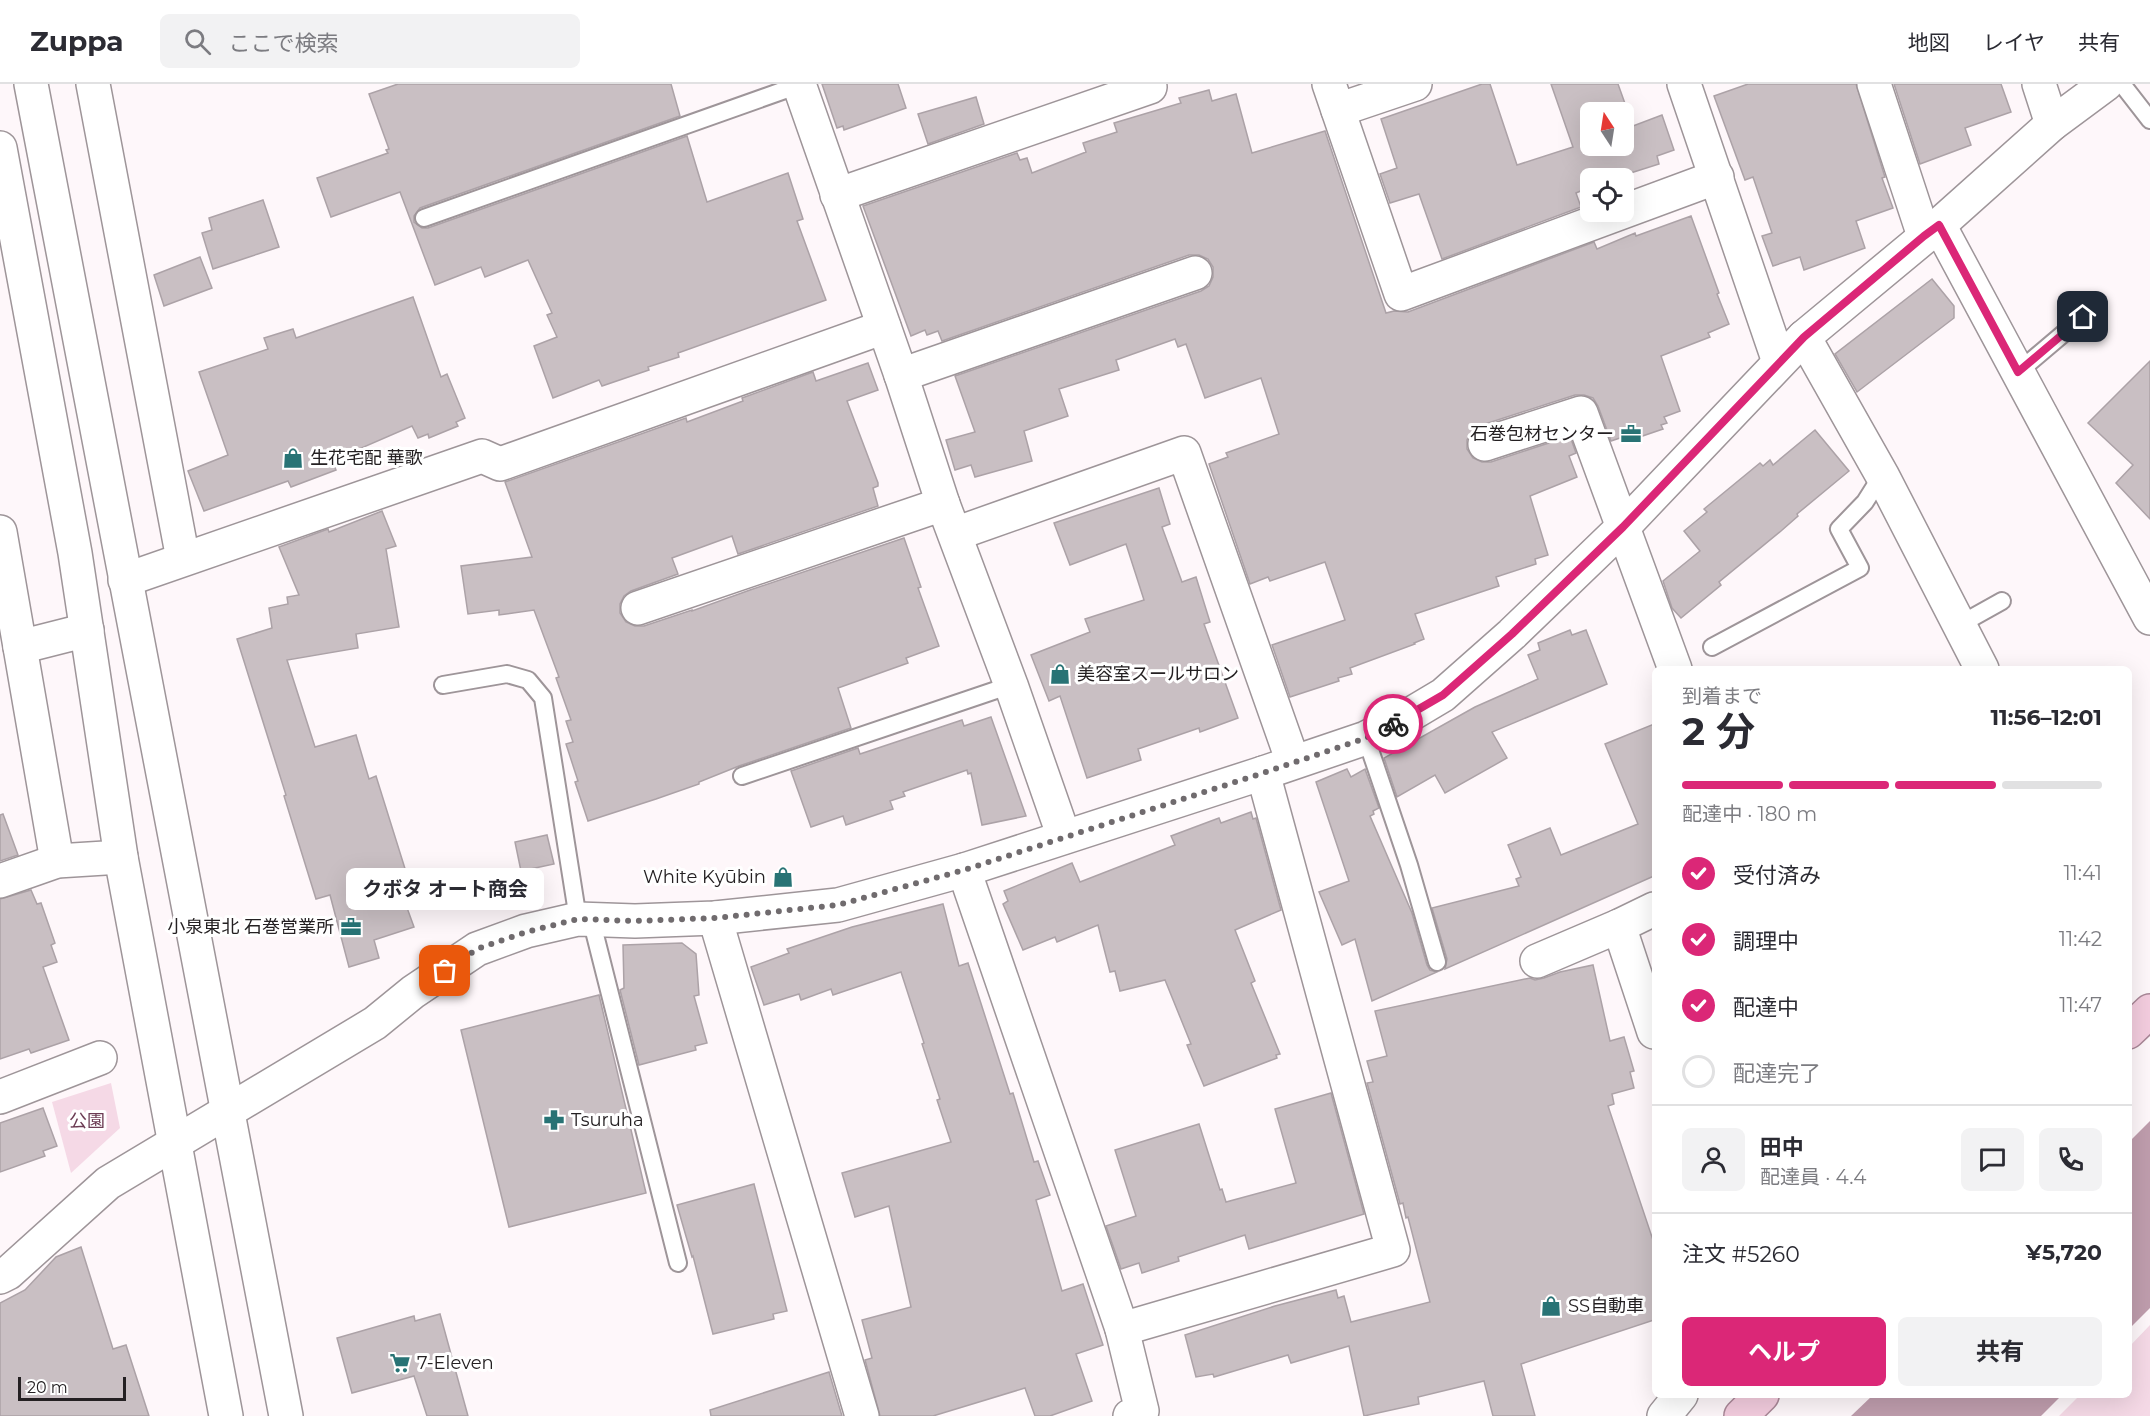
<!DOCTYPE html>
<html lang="ja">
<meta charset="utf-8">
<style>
:root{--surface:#fff;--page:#f2f2f3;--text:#2b2b33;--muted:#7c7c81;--line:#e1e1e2;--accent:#db2777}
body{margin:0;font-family:Montserrat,"Noto Sans JP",sans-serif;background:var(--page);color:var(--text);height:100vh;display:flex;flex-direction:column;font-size:22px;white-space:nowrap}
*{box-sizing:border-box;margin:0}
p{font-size:20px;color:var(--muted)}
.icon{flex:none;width:33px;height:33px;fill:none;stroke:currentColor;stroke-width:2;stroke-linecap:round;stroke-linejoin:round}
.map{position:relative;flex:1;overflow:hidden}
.sheet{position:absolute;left:1652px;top:582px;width:480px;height:732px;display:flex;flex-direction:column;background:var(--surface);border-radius:9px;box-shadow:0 6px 24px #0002}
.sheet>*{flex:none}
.needle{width:39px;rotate:348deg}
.controls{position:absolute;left:1580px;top:18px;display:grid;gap:12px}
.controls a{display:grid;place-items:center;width:54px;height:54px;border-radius:9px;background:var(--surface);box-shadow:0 6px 24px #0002;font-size:30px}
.scale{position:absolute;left:18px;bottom:15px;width:108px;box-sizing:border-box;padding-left:6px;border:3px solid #242022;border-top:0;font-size:16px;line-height:21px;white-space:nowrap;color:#242022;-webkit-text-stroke:4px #fff;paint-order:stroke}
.pin{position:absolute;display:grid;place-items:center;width:51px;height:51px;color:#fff;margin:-26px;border-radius:12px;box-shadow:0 3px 9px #0006}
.courier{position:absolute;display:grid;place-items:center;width:60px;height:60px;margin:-30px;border:4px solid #db2777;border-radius:50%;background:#fff;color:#222;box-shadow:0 2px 8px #0007}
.bubble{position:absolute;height:42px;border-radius:9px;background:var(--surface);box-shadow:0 6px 24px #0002;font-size:20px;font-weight:700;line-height:42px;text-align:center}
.head em{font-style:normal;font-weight:700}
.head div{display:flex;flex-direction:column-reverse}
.head{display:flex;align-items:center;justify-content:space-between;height:102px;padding:0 30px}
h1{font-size:39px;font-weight:700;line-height:45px}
.bar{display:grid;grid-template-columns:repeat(4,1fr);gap:9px 6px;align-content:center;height:72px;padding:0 30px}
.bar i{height:8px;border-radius:4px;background:var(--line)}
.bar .active{background:var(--accent)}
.bar p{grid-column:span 4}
.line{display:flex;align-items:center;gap:15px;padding:0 30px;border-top:2px solid var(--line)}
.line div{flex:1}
.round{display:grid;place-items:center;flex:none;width:63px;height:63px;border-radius:9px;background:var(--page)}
ol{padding:0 30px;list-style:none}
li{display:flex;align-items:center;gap:18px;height:66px}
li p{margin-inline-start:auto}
li .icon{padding:6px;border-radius:50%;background:var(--accent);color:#fff;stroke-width:4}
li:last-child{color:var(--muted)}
li i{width:33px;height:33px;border:3px solid var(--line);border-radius:50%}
.action{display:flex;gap:12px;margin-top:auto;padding:12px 30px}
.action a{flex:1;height:69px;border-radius:9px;background:var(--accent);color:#fff;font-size:24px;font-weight:700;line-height:69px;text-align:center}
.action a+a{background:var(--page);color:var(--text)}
header{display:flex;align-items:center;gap:36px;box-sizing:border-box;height:84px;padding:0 30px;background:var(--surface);border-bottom:2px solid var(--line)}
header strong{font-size:28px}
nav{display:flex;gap:33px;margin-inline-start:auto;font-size:21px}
.search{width:420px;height:54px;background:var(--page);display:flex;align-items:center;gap:15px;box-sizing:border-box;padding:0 21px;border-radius:9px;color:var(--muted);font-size:22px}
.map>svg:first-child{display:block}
.green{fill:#f5d9e6}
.water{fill:#bf9dad}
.building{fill:#c9bfc3;stroke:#aca2a7;stroke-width:1.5;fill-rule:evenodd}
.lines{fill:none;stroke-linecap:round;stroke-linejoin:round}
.service-casing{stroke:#9e9599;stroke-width:20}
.minor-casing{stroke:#9e9599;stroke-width:36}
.tertiary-casing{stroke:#9e9599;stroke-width:36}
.trunk-casing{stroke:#a98797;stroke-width:36}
.service{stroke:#fff;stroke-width:16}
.minor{stroke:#fff;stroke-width:33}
.tertiary{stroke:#fff;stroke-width:33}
.trunk{stroke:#f3ccde;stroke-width:33}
.done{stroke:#706b6e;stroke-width:6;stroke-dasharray:0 10.8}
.route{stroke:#db2777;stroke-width:8}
.labels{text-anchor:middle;stroke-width:6;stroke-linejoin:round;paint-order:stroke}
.poi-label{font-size:18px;fill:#242022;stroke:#fff;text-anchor:start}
.park-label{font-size:18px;fill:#6c3c54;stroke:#fff}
</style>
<header>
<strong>Zuppa</strong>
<div class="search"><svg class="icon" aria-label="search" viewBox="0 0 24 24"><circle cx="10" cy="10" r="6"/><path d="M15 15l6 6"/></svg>ここで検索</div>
<nav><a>地図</a><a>レイヤ</a><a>共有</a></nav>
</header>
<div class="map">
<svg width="2150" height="1332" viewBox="0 0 2150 1332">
<rect width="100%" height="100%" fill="#fef7fa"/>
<g class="green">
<polygon points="111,999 120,1044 71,1089 52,1018"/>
<polygon points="2150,1241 2150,1332 2059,1332 2080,1311 2128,1311 2129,1263"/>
</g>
<g class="water">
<polygon points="2150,1037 2150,1224 2129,1245 2129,1058"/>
<polygon points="1873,1311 2062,1311 2041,1332 1851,1332"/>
</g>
<g class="building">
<polygon points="398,0 671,0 680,32 420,124 414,132 414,138 422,144 428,144 687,52 707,118 788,89 803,135 797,137 826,216 678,269 679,273 648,283 649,286 602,302 599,296 553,314 534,262 557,253 547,231 552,229 528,176 485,193 481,183 435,201 400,108 331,133 317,94 388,69 386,66 389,65 369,10"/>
<polygon points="822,0 898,0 906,24 844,46 843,42 837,44"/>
<path d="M 1482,0 L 1490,0 L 1517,81 L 1573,63 L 1551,0 L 1618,0 L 1633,42 L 1662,31 L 1674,66 L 1657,72 L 1659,80 L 1615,94 L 1590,94 L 1590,103 L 1576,109 L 1581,123 L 1442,175 L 1419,110 L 1390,119 L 1380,90 L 1397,84 L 1381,35 ZM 1590,28 L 1623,28 L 1623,62 L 1590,62 Z"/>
<polygon points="1748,0 1856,0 1885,93 1882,94 1893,124 1856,137 1865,164 1804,186 1800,173 1773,182 1762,152 1772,149 1753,93 1745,96 1714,12"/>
<polygon points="1894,0 2001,0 2011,28 1965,44 1971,61 1920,80"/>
<polygon points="1209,6 1212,17 1236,10 1252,69 1325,47 1386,229 1394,227 1408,228 1594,158 1597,165 1635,149 1636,152 1691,132 1719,209 1717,210 1729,240 1708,249 1710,253 1661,272 1680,327 1664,333 1667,339 1661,341 1663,345 1625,358 1623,353 1611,357 1598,322 1593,314 1584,311 1575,311 1479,342 1472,347 1467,356 1467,365 1473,374 1482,378 1491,378 1570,352 1576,369 1569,372 1577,393 1530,412 1548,471 1535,475 1536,480 1496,493 1499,502 1415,530 1424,555 1414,559 1415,560 1350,584 1352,590 1338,594 1339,597 1290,613 1272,561 1345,536 1325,478 1270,497 1268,493 1250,500 1209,380 1228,373 1226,369 1279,350 1261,294 1205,314 1186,260 1178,263 1175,255 1116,276 1119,286 1059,305 1068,332 1024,347 1032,377 975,393 971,381 955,386 946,356 975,348 955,292 1201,207 1209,202 1213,193 1213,183 1208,175 1199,171 1189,171 942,257 938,247 927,251 925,246 911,252 863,122 1017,69 1020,76 1027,74 1032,89 1086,68 1083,59 1117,48 1114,39 1181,19 1179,14"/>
<polygon points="976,13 984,40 928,60 918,30"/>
<polygon points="263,116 279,163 213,185 202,149 212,146 209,134"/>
<polygon points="200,173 212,204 164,222 154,191"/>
<polygon points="1932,195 1954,222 1954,234 1857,308 1835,270"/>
<polygon points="413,213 441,293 447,290 465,334 456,338 458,342 429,354 428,350 418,354 412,342 352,368 354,372 334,381 336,386 291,403 288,397 204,427 188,387 228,371 199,288 268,265 264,254 293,245 296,254"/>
<polygon points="2150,277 2150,435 2116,399 2133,381 2088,339"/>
<polygon points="868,279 878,306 847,317 878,399 878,402 873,404 878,422 738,470 732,452 672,474 678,490 631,507 624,512 620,520 620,529 626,538 635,542 644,542 692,526 692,527 750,506 904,454 921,503 918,504 939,562 906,574 908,579 838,604 851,644 739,682 699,698 699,700 656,715 588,737 575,698 578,697 566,660 573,658 566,637 571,636 556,594 559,593 534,526 499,531 499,526 468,530 461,482 532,473 505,398 686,334 687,338 743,317 742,314 813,288 816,297"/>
<polygon points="1815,346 1849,387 1797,430 1798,432 1781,447 1719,498 1721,501 1681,534 1672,524 1663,497 1700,467 1684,447 1707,428 1704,425 1760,379 1763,382 1770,376 1773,381"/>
<polygon points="1159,404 1170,440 1162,443 1182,498 1196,493 1210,538 1204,540 1238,634 1200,648 1199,644 1138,665 1141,676 1087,694 1060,612 1049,617 1031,571 1090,548 1085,535 1144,516 1126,460 1070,481 1054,439"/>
<polygon points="382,427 396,462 386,465 399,543 356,550 358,564 287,576 315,663 356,651 369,695 376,692 412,807 402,810 414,843 374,856 379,874 349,883 330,811 316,815 284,712 286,711 237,555 272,544 269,524 288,520 287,513 299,511 279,463 328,445 329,448"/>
<polygon points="1570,546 1572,551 1586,546 1607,600 1492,648 1507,674 1445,709 1435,691 1397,713 1384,674 1475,623 1538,595 1528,571 1540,566 1538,559"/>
<polygon points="991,633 1026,732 982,741 971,689 968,690 967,686 903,708 905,712 890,717 893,725 846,741 843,732 811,743 791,687 858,664 860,670 962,636 964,642"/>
<polygon points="1654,640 1654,792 1445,885 1447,875 1432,824 1519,802 1516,795 1521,793 1508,761 1550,744 1561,771 1638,740 1605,660"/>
<polygon points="1347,685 1351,693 1365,685 1379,724 1373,727 1374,730 1370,732 1412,829 1427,881 1430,886 1437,888 1372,917 1355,855 1342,861 1319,808 1349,797 1316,698"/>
<polygon points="1251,728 1253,735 1256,734 1281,826 1235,846 1255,897 1251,899 1280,970 1276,971 1277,974 1204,1002 1187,961 1191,960 1165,896 1120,907 1115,887 1110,888 1098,841 1057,858 1055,853 1023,866 1003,820 1008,817 1004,807 1072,779 1080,798 1175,761 1171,752 1219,734 1221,739"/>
<polygon points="3,730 18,771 0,777 0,731"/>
<polygon points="547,751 554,780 521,787 515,758"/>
<polygon points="31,806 37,820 41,819 55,859 51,861 57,878 43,883 69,956 31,969 29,965 0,975 0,815"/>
<polygon points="943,820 959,882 968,879 1010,1010 1013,1009 1034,1078 1038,1077 1050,1111 1036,1116 1062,1207 1083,1200 1103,1261 1076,1270 1092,1317 1050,1332 1035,1332 1025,1304 933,1332 880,1332 865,1276 872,1274 862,1236 911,1223 889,1122 855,1133 842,1089 951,1058 937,1016 940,1015 922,960 924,959 901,888 833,911 831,905 801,916 799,910 764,921 751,883 789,869 787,865 852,843"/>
<polygon points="682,859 696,870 699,911 694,912 707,959 695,962 696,966 639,981 620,906 624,904 623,861"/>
<polygon points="1593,881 1610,957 1624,953 1634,987 1630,988 1634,1004 1612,1010 1614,1020 1608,1022 1654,1159 1654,1236 1521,1280 1535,1332 1493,1332 1484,1297 1418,1313 1419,1320 1364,1332 1349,1262 1291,1279 1288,1271 1214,1293 1213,1290 1196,1293 1185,1251 1275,1222 1336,1206 1338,1214 1344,1212 1351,1238 1430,1218 1408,1133 1406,1134 1403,1119 1400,1120 1367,999 1373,998 1367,977 1387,972 1375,927 1530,894 1535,896 1544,894 1560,888"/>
<polygon points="599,911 646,1109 509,1143 461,946"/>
<polygon points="1331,1009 1364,1130 1249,1165 1245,1151 1178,1173 1179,1177 1142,1189 1139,1179 1121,1185 1106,1142 1136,1132 1115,1066 1199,1040 1220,1106 1222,1105 1226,1118 1296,1099 1275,1025"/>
<polygon points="43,1024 57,1062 43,1067 45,1072 0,1088 0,1039"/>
<polygon points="754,1100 787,1227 773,1230 774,1235 713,1250 693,1172 692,1173 677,1121"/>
<polygon points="81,1163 113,1265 126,1261 149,1332 0,1332 0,1219 25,1206 56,1173"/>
<polygon points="440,1230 468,1332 427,1332 414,1292 352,1309 337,1254 414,1232 415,1237"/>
<polygon points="829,1288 842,1332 711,1332 710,1326"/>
</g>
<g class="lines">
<g class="service-casing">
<g id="service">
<polyline points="2122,0 2150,36"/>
<polyline points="424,134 799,1"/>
<polyline points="2018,288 2083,233"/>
<polyline points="1959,541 2002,517"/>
<polyline points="1712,563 1860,484 1839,445 1865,418 1882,391"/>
<polyline points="443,601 507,590 528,596 543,614 578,835"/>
<polyline points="1366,654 1409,781 1437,878"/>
<polyline points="742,692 1011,601"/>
<polyline points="591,835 678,1179"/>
</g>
</g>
<g class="minor-casing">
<g id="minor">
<polyline points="93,0 183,475"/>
<polyline points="799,0 901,291 943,420 1011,601 1064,753"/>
<polyline points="1329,0 1401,210 1717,93"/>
<polyline points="1684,0 1779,278"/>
<polyline points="1874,0 1924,152"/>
<polyline points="2039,0 2052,40"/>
<polyline points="1338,26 1415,0"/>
<polyline points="837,111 1150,3"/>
<polyline points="1939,141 2150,534"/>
<polyline points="1804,253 1882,391 1982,585"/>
<polyline points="901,291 1195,189"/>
<polyline points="1485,360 1581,329 1675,585"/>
<polyline points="0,448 20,563 87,546"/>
<polyline points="955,450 1184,369 1293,678"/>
<polyline points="125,496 482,372 500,380 884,243"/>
<polyline points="638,524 943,420"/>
<polyline points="20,563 57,777"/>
<polyline points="964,786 1122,1245 1142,1327 1130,1332"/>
<polyline points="0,797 57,777 121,773"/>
<polyline points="715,834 862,1332"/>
<polyline points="1619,842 1654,948"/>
<polyline points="1537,877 1619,842 1654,825"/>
<polyline points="0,1013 100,974"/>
<polyline points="1122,1245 1393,1166 1263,689"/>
<polyline points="1664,1332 1681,1311"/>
</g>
</g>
<g class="tertiary-casing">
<g id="tertiary">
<polyline points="31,0 286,1332"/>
<polyline points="0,64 75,469 121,773 226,1332"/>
<polyline points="0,1193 8,1189 108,1099 375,939 413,908 477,865 526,847 578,835 635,837 715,834 838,821 964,786 1263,689 1366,654 1401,636 1443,611 1512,550 1623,443 1804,253 1939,141 2052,40 2106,0"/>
</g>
</g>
<g class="trunk-casing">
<g id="trunk">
<polyline points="2128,948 2150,927"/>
<polyline points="1741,1332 1762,1311"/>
</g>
</g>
<use href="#service" class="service"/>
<use href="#minor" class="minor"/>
<use href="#tertiary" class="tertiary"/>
<use href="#trunk" class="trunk"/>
</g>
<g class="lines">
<polyline class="done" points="445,887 477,865 526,848 578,835 635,837 715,834 838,821 964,786 1263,689 1366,654 1393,640"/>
<polyline class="route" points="1393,640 1443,611 1512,550 1623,443 1804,253 1924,152 1939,141 2018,288 2083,233"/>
</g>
<defs>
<g id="office-bare" transform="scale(1.62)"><path d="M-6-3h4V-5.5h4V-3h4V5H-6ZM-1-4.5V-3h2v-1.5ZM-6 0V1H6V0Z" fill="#287375" stroke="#fff" stroke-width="2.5" paint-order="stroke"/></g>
<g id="shop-bare" transform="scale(1.62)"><path d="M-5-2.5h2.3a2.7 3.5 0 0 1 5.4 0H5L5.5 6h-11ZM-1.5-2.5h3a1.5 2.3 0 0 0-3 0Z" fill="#287375" stroke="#fff" stroke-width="2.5" paint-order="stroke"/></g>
<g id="pharmacy-bare" transform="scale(1.62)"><path d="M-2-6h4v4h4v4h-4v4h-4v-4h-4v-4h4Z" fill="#287375" stroke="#fff" stroke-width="2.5" paint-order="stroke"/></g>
<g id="supermarket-bare" transform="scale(1.62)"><path d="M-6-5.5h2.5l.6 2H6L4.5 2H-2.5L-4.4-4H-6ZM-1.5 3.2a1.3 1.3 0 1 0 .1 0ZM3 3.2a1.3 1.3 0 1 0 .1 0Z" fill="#287375" stroke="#fff" stroke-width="2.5" paint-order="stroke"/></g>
</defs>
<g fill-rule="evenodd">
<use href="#office-bare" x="1631" y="350"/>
<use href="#shop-bare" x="293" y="374"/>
<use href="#shop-bare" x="1060" y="590"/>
<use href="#shop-bare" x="783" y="793"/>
<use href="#office-bare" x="351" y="843"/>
<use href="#pharmacy-bare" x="554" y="1036"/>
<use href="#shop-bare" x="1551" y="1222"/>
<use href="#supermarket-bare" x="400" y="1279"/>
</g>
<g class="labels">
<g class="poi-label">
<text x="1614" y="356" text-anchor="end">石巻包材センター</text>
<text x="310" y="380">生花宅配 華歌</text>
<text x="1077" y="596">美容室スールサロン</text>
<text x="766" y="799" text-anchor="end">White Kyūbin</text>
<text x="334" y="849" text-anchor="end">小泉東北 石巻営業所</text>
<text x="571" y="1042">Tsuruha</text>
<text x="1568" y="1228">SS自動車</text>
<text x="417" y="1285">7-Eleven</text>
</g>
<g class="park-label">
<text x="87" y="1043">公園</text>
</g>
</g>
</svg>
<div class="controls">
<a><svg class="needle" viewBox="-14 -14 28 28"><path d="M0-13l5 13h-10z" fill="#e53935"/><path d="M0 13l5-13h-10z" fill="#7c7c81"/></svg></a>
<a><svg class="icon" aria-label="locate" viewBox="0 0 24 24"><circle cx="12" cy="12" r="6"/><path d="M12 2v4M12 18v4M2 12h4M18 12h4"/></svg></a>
</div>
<div class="scale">20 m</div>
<div class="pin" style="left:445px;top:887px;background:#ea580c"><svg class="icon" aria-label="bag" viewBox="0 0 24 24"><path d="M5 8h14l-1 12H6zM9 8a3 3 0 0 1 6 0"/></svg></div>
<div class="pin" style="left:2083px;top:233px;background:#1f2937"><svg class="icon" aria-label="home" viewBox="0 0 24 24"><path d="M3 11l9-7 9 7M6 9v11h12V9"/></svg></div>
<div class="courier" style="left:1393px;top:640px"><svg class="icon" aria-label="bike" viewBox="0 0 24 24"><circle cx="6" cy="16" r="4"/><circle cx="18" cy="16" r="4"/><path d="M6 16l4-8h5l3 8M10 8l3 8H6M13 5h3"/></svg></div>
<div class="bubble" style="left:346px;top:784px;width:198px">クボタ オート商会</div>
<section class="sheet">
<div class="head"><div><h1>2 分</h1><p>到着まで</p></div><em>11:56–12:01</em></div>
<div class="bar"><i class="active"></i><i class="active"></i><i class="active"></i><i></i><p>配達中 · 180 m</p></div>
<ol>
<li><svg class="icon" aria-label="check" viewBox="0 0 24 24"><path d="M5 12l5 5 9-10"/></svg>受付済み<p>11:41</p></li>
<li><svg class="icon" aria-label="check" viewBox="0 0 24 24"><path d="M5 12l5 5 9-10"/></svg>調理中<p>11:42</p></li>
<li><svg class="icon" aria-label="check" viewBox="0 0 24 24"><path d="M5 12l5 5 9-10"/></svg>配達中<p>11:47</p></li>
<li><i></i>配達完了</li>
</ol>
<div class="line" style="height:108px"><a class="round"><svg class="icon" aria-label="person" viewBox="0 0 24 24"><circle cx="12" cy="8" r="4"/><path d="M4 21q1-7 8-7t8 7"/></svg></a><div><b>田中</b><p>配達員 · 4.4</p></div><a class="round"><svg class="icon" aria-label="chat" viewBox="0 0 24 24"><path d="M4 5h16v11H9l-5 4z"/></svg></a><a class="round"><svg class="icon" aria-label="phone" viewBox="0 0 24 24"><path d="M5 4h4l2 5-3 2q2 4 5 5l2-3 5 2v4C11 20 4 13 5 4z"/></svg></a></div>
<div class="line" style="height:78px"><div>注文 #5260</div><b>¥5,720</b></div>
<div class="action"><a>ヘルプ</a><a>共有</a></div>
</section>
</div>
